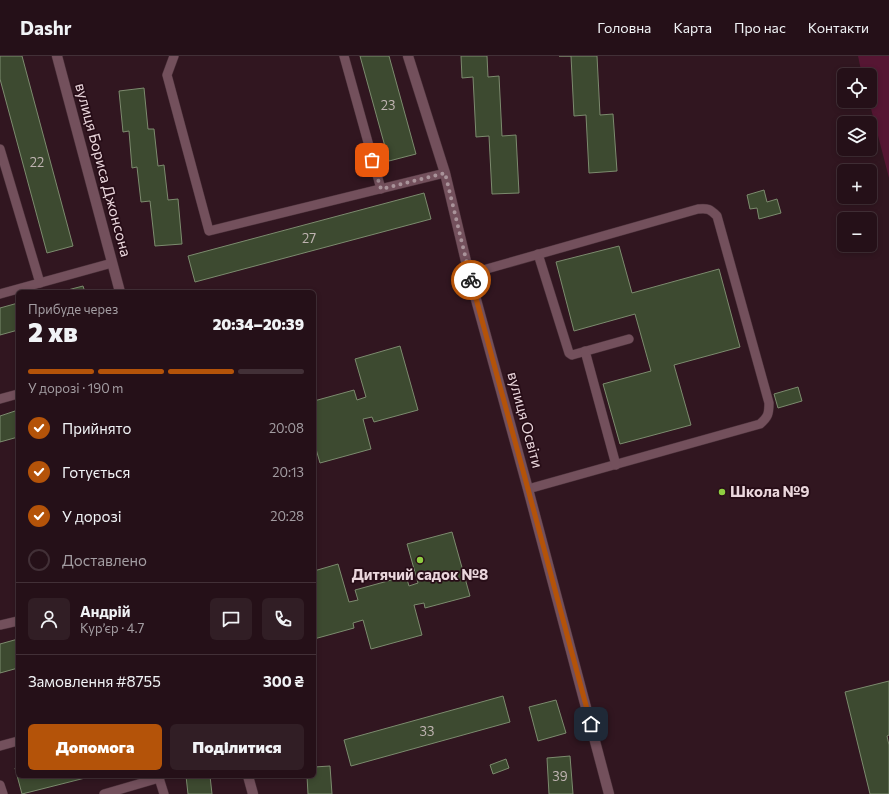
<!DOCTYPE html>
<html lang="uk">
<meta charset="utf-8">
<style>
:root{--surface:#251018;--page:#311e25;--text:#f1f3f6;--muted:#a39da2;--line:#423037;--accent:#b45309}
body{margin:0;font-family:Commissioner,sans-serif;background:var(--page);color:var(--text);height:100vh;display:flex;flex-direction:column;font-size:15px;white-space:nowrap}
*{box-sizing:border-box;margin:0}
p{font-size:13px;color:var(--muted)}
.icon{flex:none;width:22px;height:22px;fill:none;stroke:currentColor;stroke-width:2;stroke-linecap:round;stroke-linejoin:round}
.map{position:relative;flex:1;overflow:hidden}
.side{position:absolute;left:16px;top:234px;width:300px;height:488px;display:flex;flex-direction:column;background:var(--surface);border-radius:6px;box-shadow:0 2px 6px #0003,0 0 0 1px var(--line)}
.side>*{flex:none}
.buttons{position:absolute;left:837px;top:12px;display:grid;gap:8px}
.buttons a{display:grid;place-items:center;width:40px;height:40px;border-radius:6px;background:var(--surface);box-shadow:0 2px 6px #0003,0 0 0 1px var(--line);font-size:20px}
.pin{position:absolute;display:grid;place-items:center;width:34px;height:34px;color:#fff;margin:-17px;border-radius:8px;box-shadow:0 2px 6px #0006}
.courier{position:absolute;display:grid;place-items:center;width:40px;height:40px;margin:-20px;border:3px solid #b45309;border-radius:50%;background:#fff;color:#222;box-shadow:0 1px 5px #0007}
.overview em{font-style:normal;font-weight:800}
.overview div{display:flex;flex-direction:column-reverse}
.overview{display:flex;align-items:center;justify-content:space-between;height:68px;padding:0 12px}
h1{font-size:26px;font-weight:800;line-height:30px}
.bar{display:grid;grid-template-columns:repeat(4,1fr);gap:6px 4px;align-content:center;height:48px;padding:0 12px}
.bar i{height:5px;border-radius:3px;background:var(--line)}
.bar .active{background:var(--accent)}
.bar p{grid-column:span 4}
.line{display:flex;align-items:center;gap:10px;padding:0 12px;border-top:1px solid var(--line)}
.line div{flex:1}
.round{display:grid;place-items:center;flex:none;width:42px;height:42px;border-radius:6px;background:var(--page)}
ol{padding:0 12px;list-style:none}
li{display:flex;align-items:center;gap:12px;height:44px}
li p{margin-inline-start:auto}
li .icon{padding:4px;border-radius:50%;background:var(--accent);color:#fff;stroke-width:4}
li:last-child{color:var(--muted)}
li i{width:22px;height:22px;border:2px solid var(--line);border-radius:50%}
.cta{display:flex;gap:8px;margin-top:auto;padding:8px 12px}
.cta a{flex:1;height:46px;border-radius:6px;background:var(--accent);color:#fff;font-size:16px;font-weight:800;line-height:46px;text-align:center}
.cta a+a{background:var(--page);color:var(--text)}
header{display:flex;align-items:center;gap:24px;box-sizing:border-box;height:56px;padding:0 20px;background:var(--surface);border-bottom:1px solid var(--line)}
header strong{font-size:19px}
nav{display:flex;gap:22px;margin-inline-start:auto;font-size:14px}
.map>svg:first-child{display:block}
.green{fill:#561633}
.building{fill:#3d4a30;stroke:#7c8b6e}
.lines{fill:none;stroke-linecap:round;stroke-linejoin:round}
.service-casing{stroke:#4b313a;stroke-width:10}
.minor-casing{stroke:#4b313a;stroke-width:11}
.service{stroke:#73505c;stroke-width:9}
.minor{stroke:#73505c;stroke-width:10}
.done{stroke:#a9939a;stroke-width:4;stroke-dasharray:0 7.2}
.route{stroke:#b45309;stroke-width:5}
.poi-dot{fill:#8fcd41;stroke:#270d17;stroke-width:1.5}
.labels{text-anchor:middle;stroke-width:3.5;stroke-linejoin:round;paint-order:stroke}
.number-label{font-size:13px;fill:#bfb3b1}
.street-label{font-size:15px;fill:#ead6dc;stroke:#270d17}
.poi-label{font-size:15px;font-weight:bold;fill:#ead6dc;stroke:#270d17;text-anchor:start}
</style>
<header>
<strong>Dashr</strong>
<nav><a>Головна</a><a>Карта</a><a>Про нас</a><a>Контакти</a></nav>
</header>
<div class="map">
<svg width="889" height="738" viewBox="0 0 889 738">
<rect width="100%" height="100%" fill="#311620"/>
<polygon class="green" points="858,0 889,0 889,122 869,45 870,45 870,19 862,19"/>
<g class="building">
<polygon points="0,0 22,0 73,190 47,197 0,23"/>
<polygon points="360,0 389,0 416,98 389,105"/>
<polygon points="461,0 487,0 488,21 499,20 502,80 516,79 519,137 492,138 489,80 476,81 473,21 462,22"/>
<polygon points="559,0 597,0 600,59 613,58 617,115 589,117 586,59 574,60 571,0"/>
<polygon points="144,32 148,73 154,73 158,110 164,109 168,144 178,143 182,188 155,190 150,145 141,146 137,111 132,112 129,75 123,76 119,35"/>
<polygon points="764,134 767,146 777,143 781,157 759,163 757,152 750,153 747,139"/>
<polygon points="424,137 431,163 195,226 188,200"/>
<polygon points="619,190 632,237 719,213 740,291 674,309 691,369 620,388 603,328 651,315 635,258 574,275 556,206"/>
<polygon points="83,230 85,236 60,236"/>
<polygon points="18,247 18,274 0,279 0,252"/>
<polygon points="400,290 418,354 374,366 372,361 363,363 371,393 320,407 314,386 314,345 354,334 357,344 366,341 355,303"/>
<polygon points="798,331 802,345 778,352 774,338"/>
<polygon points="18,354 18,381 0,386 0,360"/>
<polygon points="452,476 470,540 425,552 424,547 414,549 422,579 371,593 363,564 353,567 354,572 314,583 314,515 338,508 349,546 358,544 355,534 406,520 409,530 418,527 407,488"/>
<polygon points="18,583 18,612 0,617 0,588"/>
<polygon points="889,625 889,679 887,680 889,689 889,738 870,738 845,636"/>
<polygon points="503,640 510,666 351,710 344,684"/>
<polygon points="556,644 566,677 538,685 529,651"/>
<polygon points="570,700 573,738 549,738 547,702"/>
<polygon points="506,703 509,712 493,718 490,709"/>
<polygon points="330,710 332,738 308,738 307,720 314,720 314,711"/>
<polygon points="15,712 18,712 18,720 93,720 22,738"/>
<polygon points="186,720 210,720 212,738 188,738"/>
</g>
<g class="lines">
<g class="service-casing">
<g id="service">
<polyline points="174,0 167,19 209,175 445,117"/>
<polyline points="344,0 381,133"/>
<polyline points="0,93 40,227"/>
<polyline points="538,198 569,297 572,299 629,283"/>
<path d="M 469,218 L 698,153 C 708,152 710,153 717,160 L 769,347 C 769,358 768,361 760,368 L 528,433"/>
<polyline points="0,238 112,207"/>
<polyline points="585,295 616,409"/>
<polyline points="0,343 18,338"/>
<polyline points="0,569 18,565"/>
<polyline points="0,690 18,685"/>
<polyline points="159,722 164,738"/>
<polyline points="0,729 3,738"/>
<polyline points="104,738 159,722 161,720"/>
</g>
</g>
<g class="minor-casing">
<g id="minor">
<polyline points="57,0 120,236"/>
<polyline points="408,0 445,117 469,218 528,433 609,738"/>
<polyline points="248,720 253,738"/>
</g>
</g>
<use href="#service" class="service"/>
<use href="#minor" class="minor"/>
</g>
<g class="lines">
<polyline class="done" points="372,104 381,133 445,117 471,224"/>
<polyline class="route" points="471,224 528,433 591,668"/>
</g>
<g class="poi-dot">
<circle cx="722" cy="436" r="4"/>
<circle cx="420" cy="504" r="4"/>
</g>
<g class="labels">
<g class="number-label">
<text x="388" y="54">23</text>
<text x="37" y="111">22</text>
<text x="309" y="187">27</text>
<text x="427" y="680">33</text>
<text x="560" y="725">39</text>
</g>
<g class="street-label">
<text transform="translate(103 114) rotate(75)" y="5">вулиця Бориса Джонсона</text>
<text transform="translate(525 364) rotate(75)" y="5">вулиця Освіти</text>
</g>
<g class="poi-label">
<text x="730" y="441">Школа №9</text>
<text x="420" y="524" text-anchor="middle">Дитячий садок №8</text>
</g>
</g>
</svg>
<div class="buttons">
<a><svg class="icon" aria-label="locate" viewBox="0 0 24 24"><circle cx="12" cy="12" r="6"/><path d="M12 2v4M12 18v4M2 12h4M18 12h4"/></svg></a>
<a><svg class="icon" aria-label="layers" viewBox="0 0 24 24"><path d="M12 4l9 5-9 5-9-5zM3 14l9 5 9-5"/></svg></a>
<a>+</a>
<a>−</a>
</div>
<div class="pin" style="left:372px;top:104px;background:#ea580c"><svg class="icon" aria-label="bag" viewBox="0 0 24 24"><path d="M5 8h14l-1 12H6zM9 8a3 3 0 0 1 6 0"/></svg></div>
<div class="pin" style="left:591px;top:668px;background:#1f2937"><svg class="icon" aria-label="home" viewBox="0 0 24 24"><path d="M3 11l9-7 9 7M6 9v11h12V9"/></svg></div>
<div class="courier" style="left:471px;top:224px"><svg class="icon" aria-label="bike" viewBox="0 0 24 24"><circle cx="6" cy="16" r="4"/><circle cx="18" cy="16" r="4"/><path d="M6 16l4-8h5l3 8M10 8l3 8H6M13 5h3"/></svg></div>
<section class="side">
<div class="overview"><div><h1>2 хв</h1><p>Прибуде через</p></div><em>20:34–20:39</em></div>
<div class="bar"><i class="active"></i><i class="active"></i><i class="active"></i><i></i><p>У дорозі · 190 m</p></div>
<ol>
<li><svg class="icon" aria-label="check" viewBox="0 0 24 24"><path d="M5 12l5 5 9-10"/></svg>Прийнято<p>20:08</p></li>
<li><svg class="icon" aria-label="check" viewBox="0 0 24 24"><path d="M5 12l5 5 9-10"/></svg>Готується<p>20:13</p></li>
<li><svg class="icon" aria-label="check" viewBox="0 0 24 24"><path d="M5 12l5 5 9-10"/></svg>У дорозі<p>20:28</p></li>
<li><i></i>Доставлено</li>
</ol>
<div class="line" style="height:72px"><a class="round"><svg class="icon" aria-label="person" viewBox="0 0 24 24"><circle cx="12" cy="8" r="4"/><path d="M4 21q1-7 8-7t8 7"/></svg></a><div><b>Андрій</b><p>Кур’єр · 4.7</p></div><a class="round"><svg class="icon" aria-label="chat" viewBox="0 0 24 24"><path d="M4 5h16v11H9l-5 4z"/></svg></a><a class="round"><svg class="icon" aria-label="phone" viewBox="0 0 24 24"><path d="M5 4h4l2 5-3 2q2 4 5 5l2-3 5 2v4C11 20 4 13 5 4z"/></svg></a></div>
<div class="line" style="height:52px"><div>Замовлення #8755</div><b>300 ₴</b></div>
<div class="cta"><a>Допомога</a><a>Поділитися</a></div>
</section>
</div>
